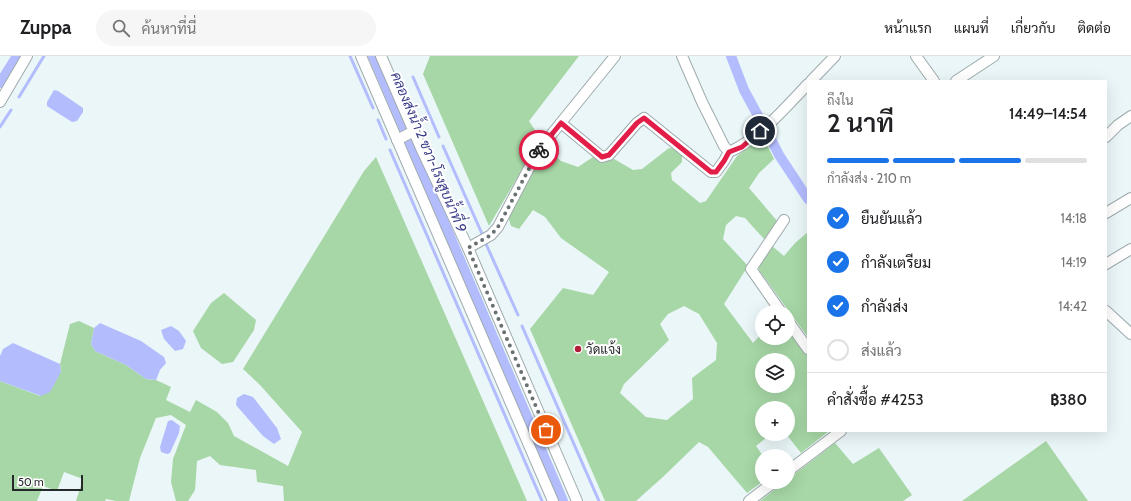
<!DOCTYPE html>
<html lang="th">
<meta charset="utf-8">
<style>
:root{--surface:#fff;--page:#f6f6f6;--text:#202124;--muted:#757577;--line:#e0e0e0;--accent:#1a73e8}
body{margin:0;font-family:Cabin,Sarabun,sans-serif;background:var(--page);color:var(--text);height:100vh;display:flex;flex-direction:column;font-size:15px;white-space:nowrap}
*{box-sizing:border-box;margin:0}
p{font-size:13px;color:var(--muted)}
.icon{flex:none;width:22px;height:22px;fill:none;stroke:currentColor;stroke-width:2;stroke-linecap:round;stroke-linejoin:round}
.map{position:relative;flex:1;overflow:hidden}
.sheet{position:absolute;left:807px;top:24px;width:300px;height:352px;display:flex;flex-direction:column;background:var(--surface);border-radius:0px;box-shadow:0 4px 16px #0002}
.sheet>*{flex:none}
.controls{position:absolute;left:755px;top:249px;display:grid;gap:8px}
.controls a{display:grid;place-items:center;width:40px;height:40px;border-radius:50%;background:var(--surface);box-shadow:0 4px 16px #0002;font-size:20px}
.scale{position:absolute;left:12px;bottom:10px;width:71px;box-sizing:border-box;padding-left:4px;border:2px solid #25292a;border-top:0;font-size:11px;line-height:14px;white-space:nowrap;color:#25292a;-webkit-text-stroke:3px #fff;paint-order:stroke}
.pin{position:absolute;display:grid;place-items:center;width:34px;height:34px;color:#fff;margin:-17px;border:2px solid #fff;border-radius:50%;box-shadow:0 1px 4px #0007}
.courier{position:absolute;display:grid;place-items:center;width:40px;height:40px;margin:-20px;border:3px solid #e11d48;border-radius:50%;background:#fff;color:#222;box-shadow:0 1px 5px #0007}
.overview em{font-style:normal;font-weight:600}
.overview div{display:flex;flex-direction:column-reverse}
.overview{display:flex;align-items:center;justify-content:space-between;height:68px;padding:0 20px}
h1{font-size:26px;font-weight:600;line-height:30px}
.bar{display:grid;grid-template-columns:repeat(4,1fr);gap:6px 4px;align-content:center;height:48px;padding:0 20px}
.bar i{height:5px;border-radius:3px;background:var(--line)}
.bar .on{background:var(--accent)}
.bar p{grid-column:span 4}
.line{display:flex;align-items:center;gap:10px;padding:0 20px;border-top:1px solid var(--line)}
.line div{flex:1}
ol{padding:0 20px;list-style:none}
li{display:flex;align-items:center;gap:12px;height:44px}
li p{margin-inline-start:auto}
li .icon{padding:4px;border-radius:50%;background:var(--accent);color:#fff;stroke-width:4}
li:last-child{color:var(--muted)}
li i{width:22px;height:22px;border:2px solid var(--line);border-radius:50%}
header{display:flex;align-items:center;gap:24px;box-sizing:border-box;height:56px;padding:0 20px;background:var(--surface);border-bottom:1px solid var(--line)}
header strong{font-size:19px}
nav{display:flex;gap:22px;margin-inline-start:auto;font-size:14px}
.search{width:280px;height:36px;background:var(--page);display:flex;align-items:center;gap:10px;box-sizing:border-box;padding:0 14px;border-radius:22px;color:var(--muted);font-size:15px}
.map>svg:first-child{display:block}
.green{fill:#a7d7a6;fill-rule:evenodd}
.water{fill:#b3bdfe}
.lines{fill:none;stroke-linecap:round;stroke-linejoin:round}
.stream{stroke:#b3bdfe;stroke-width:3}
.canal{stroke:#b3bdfe;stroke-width:10}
.minor-casing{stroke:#9faaad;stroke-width:12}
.minor{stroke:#fff;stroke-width:10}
.done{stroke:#6a7172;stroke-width:4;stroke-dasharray:0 7.2}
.route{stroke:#e11d48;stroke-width:5}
.poi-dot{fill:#b11e3a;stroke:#fff;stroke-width:1.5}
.labels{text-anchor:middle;stroke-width:4;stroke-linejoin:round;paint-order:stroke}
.poi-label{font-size:13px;fill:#25292a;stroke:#fff;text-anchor:start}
.water-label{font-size:14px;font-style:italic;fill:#3a3d88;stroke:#fff}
</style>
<header>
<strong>Zuppa</strong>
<div class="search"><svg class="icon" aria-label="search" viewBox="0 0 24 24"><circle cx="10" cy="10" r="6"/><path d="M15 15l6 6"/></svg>ค้นหาที่นี่</div>
<nav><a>หน้าแรก</a><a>แผนที่</a><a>เกี่ยวกับ</a><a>ติดต่อ</a></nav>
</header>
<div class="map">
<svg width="1131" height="445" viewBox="0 0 1131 445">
<rect width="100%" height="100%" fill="#eaf6f8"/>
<g class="green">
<polygon points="430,0 579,0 529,65 542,85 534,93 489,170 423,18"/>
<path d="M 763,80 L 774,103 L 759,117 L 749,132 L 778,166 L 765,184 L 745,162 L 736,160 L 726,169 L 723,183 L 748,210 L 724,248 L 753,287 L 762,277 L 762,282 L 788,282 L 788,271 L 808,299 L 808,375 L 829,375 L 801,397 L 786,378 L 788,378 L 788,352 L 762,352 L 762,378 L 771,378 L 756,390 L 763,400 L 762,400 L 762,426 L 747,437 L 708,391 L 699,386 L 664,420 L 636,445 L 605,445 L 530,273 L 563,232 L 593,239 L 609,216 L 561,182 L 545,161 L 533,154 L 519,173 L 511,170 L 508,161 L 538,106 L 548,94 L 561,105 L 578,111 L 593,101 L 602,106 L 614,103 L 633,114 L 642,113 L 669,92 L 676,93 L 682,100 L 682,106 L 671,117 L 672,124 L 700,147 L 706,145 L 737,100 ZM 684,250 L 699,258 L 717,287 L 716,304 L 692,322 L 693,343 L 667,364 L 646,361 L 620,337 L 624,328 L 669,284 L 660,268 L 668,258 ZM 762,304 L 788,304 L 788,330 L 762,330 Z"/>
<polygon points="376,101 527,445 284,445 283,430 257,426 256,414 220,409 210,400 197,405 195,434 188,445 176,445 171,426 173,403 186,369 171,359 156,362 140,402 129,445 116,445 106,443 105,445 76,445 83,423 64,416 57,435 43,430 37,445 0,445 0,325 40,340 61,316 60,308 70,268 79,265 94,272 91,288 95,295 126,309 146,323 156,324 171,331 166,344 190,356 196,344 217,356 228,367 234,380 288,410 302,376 260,329 243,313 364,115"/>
<polygon points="808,176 808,279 807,280 759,214 759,209 772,190 784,200 795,187"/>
<polygon points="224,237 256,264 254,274 233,306 222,308 201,292 193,275 211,247"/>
<polygon points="1046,385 1088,445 962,445"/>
<polygon points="835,387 853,408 879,392 912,439 903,445 760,445 784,426 788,426 788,423"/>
</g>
<g class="water">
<polygon points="54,34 58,35 83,52 83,56 77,65 72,66 47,50 47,46"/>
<polygon points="100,267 141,285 164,301 166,307 160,314 156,324 146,323 126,309 95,295 91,288 94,272"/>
<polygon points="171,270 179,275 186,285 183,293 175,295 164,283 161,274"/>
<polygon points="13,287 60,308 61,316 50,336 41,340 0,325 0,300 3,293"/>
<polygon points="244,338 253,341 277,372 281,383 274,388 263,380 236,349 237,342"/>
<polygon points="172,364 180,370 179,377 170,397 167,398 161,396 160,391 168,365"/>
</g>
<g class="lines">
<g class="stream">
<polyline points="350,0 373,52"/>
<polyline points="413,21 439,81"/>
<polyline points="19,41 44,0"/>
<polyline points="378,64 386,83"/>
<polyline points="0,71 11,54"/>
<polyline points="443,90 483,180"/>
<polyline points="390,94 542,445"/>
<polyline points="486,188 518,259"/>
<polyline points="522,270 599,445"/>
</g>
<g class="canal">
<polyline points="373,0 563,445"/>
<polyline points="731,0 744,34 762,67"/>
<polyline points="0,27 17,0"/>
<polyline points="767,75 779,99 808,143"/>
</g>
<g class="minor-casing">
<g id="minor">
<polyline points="361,0 553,445"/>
<polyline points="381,0 421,92 468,192 577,445"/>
<polyline points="682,0 702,46 724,90 729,96"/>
<polyline points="916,0 934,25"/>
<polyline points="811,25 835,0"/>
<polyline points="956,25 994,0"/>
<polyline points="0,46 27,0"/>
<polyline points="561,67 602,101 609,99 637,67 644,62 711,116 716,116 724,105 729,96"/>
<polyline points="1106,81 1118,69 1131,60"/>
<polyline points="397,84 414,75"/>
<path d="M 729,96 C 758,84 786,51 808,28"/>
<polyline points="1106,157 1131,142"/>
<polyline points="468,192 491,179 498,171 538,95 615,0"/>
<polyline points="1106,208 1131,193"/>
<polyline points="1106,255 1131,278"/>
<polyline points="781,256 751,213 784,164"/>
<polyline points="788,265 808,293"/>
<polyline points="788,415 841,375"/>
<polyline points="749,445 774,426"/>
</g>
</g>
<use href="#minor" class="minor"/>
</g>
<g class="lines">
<polyline class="done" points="539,94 498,171 491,179 468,192 546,374"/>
<polyline class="route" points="539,94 561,67 602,101 609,99 637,67 644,62 711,116 716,116 724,105 729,96 742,91 760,75"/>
</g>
<circle class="poi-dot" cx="578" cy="293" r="4"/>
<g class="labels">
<g class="poi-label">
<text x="586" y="298">วัดแจ้ง</text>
</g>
<g class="water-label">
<text transform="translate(429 96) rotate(67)" y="5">คลองส่งน้ำ 2 ขวา-โรงสูบน้ำที่ 9</text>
</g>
</g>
</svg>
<div class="controls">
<a><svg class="icon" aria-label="locate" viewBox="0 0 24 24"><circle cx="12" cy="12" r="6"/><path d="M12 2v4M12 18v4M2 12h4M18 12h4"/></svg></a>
<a><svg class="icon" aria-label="layers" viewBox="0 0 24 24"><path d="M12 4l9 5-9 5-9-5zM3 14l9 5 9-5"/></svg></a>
<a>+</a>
<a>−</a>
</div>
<div class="scale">50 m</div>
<div class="pin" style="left:546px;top:374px;background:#ea580c"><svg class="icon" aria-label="bag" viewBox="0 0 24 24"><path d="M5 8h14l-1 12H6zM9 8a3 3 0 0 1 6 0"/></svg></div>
<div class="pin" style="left:760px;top:75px;background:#1f2937"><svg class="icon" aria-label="home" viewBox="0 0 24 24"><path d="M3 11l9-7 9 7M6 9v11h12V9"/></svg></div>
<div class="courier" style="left:539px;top:94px"><svg class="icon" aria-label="bike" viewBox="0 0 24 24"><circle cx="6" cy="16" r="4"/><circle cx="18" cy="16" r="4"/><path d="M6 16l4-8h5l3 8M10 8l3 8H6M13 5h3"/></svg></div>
<section class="sheet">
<div class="overview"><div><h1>2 นาที</h1><p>ถึงใน</p></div><em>14:49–14:54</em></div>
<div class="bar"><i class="on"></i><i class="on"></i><i class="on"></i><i></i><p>กำลังส่ง · 210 m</p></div>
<ol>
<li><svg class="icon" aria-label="check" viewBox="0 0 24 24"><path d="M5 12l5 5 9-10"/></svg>ยืนยันแล้ว<p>14:18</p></li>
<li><svg class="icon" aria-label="check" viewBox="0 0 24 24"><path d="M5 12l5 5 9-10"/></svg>กำลังเตรียม<p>14:19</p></li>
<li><svg class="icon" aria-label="check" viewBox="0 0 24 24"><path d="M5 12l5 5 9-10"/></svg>กำลังส่ง<p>14:42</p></li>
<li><i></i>ส่งแล้ว</li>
</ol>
<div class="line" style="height:52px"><div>คำสั่งซื้อ #4253</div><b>฿380</b></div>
</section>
</div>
